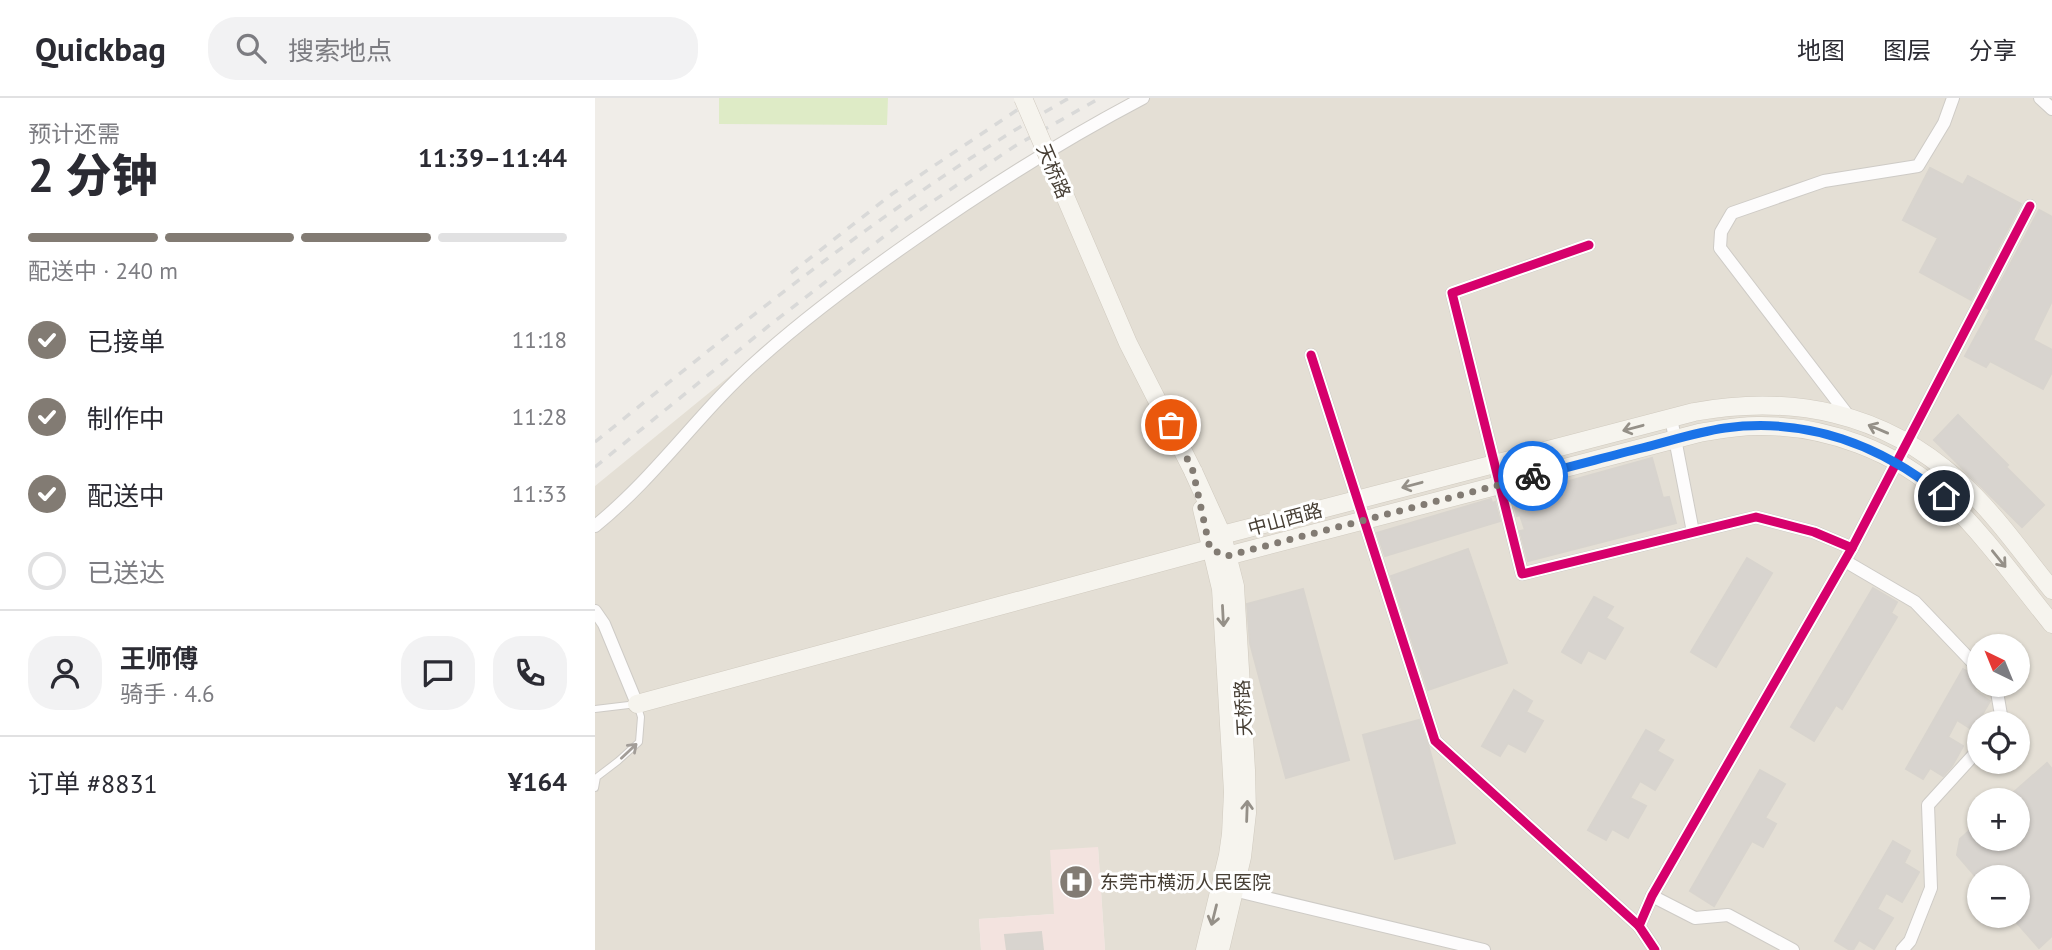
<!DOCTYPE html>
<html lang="zh">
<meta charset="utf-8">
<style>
:root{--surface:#fff;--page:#f2f2f3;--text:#2b2b33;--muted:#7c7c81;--line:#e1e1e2;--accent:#827b73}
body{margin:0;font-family:"PT Sans","Noto Sans SC",sans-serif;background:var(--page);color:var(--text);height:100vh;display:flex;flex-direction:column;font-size:26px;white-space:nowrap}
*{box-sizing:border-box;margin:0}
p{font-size:23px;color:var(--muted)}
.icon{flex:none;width:38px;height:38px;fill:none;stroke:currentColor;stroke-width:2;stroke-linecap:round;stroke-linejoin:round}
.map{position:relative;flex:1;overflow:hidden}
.sheet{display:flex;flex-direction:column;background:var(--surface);width:595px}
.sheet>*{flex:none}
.needle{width:46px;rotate:317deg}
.fabs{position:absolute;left:1372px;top:536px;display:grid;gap:14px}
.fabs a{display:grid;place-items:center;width:63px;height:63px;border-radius:50%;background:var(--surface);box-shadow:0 2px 5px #0004;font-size:35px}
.pin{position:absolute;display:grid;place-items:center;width:60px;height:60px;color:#fff;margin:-30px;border:4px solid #fff;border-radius:50%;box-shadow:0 2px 7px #0007}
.courier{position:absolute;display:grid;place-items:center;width:70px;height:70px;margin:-35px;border:5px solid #1a73e8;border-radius:50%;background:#fff;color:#222;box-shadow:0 2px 9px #0007}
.overview em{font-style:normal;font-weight:800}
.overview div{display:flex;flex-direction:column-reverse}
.overview{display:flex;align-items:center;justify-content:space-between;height:119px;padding:0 28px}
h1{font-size:46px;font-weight:800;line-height:52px}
.bar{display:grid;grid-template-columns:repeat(4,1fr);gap:10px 7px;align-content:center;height:84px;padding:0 28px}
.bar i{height:9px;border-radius:5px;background:var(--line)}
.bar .current{background:var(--accent)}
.bar p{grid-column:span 4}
.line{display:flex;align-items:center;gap:18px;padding:0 28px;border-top:2px solid var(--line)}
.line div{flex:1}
.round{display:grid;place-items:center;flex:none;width:74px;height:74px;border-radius:28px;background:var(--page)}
ol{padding:0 28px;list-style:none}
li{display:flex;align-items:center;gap:21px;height:77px}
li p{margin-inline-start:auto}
li .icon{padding:7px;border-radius:50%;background:var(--accent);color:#fff;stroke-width:4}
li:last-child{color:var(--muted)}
li i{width:38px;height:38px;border:4px solid var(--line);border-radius:50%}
header{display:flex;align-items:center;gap:42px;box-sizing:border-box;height:98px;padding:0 35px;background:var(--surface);border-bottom:2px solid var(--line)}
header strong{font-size:33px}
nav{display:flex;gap:38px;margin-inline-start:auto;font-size:24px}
.search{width:490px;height:63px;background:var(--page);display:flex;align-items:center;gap:18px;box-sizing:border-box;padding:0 24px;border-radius:28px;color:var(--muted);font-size:26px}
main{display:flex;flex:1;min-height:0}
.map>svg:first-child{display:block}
.residential{fill:#e4dfd5;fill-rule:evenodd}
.medical{fill:#f3e3df}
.green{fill:#deebc6}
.building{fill:#d8d4cf;stroke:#d8d4ce;stroke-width:2}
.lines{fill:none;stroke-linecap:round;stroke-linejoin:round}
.lane-casing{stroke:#cecbc6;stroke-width:8}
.street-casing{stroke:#cecbc6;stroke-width:14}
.secondary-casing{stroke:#d0cabf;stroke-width:19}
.lane{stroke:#fdfcfc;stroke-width:6}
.street{stroke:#fdfcfc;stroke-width:12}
.secondary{stroke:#f6f4ee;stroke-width:18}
.rail{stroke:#d9d9d8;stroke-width:3.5;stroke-dasharray:9 9;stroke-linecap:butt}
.secondary-bridge-casing{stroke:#d0cabf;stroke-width:19;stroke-linecap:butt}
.secondary-bridge{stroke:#f6f4ee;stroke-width:18}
.cycleway-casing{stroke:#fff;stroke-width:13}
.cycleway{stroke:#d6006c;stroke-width:9}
.oneway{stroke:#959088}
.oneway2{stroke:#a29d98}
.done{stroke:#827b73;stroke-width:7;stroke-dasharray:0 12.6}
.route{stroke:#1a73e8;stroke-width:9}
.labels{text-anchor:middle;stroke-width:6;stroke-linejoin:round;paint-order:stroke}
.street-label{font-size:19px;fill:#463e34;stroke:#fff}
.poi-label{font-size:19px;fill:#463e34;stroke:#fff;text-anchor:start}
</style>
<header>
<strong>Quickbag</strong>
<div class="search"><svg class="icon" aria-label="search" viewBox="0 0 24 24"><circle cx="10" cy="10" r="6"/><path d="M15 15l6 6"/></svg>搜索地点</div>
<nav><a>地图</a><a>图层</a><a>分享</a></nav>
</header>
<main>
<section class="sheet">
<div class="overview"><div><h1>2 分钟</h1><p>预计还需</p></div><em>11:39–11:44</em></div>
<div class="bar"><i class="current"></i><i class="current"></i><i class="current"></i><i></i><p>配送中 · 240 m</p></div>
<ol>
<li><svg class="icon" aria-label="check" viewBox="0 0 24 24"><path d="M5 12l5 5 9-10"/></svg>已接单<p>11:18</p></li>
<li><svg class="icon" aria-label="check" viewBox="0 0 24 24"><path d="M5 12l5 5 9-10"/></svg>制作中<p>11:28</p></li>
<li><svg class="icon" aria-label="check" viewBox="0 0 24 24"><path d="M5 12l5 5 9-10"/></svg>配送中<p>11:33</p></li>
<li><i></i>已送达</li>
</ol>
<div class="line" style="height:126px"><a class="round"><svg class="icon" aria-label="person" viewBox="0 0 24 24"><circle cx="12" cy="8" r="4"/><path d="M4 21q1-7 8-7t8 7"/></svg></a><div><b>王师傅</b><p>骑手 · 4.6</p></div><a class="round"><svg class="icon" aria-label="chat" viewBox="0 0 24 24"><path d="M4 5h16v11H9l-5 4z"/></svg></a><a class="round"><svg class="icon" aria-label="phone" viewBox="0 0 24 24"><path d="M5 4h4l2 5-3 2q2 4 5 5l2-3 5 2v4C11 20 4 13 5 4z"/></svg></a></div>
<div class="line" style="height:91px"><div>订单 #8831</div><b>¥164</b></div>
</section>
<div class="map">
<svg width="1457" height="852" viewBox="0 0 1457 852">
<rect width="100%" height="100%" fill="#f0ede8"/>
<path class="residential" d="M 534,0 L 1457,0 L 1457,852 L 510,852 L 503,749 L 459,816 L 384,821 L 386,852 L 0,852 L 0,388 L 185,237 L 322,131 L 428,61 ZM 1384,548 L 1423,548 L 1423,586 L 1384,586 ZM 1384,625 L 1423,625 L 1423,663 L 1384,663 ZM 1384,702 L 1423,702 L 1423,740 L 1384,740 ZM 1384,779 L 1423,779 L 1423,817 L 1384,817 Z"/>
<polygon class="medical" points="503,749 510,852 386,852 384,821 459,816 455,752"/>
<polygon class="green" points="124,0 293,0 292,27 124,26"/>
<g class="building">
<polygon points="1335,70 1368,87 1373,78 1426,106 1376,202 1325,174 1343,140 1308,122"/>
<polygon points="1444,112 1457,119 1457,203 1438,242 1457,252 1457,274 1448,291 1395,263 1391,269 1370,258 1395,212 1392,210"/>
<polygon points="1363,317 1413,367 1411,369 1449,407 1427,429 1339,342"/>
<polygon points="1057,360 1068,400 1074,399 1081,425 933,463 925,433 930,432 925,417 922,418 917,399"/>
<polygon points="896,401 897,405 900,404 905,423 790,458 782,435"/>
<polygon points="873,451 912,565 833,592 796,478"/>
<polygon points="1152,460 1177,475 1121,569 1096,554"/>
<polygon points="1278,490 1302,504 1296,515 1302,519 1247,611 1241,607 1219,643 1196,629"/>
<polygon points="708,491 754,662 691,680 655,545 652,506"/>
<polygon points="999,499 1018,509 1011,520 1028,530 1010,561 993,552 986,565 967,554"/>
<polygon points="1368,571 1384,580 1384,585 1380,593 1395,603 1378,632 1362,622 1353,639 1368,648 1357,668 1348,678 1335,670 1328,681 1311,671"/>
<polygon points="919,592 937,603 931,614 948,623 930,654 913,645 905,658 887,648"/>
<polygon points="824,622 834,650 860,745 800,761 768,637"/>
<polygon points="1051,632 1069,642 1062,653 1078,662 1060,692 1045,683 1035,700 1051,708 1033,740 1017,731 1011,742 993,732"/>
<polygon points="1452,665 1457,671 1457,838 1444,850 1415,817 1423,817 1423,779 1381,779 1362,757 1365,741 1384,724 1384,740 1423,740 1423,702 1410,702"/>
<polygon points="1165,672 1190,686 1170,720 1181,726 1168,749 1157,743 1119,808 1095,793"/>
<polygon points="1298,743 1315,753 1309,765 1324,774 1307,804 1291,795 1282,811 1298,820 1279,851 1264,842 1258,852 1255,852 1240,843"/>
<polygon points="446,834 448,852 412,852 410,837"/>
</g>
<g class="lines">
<g class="lane-casing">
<polyline id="lane" points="0,611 42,606 46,619 44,644 23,663 2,679 0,690"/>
</g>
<g class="street-casing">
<g id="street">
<polyline points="1445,0 1457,11"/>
<polyline points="994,147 857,195 927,476 1161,419 1219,434 1257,450"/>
<polyline points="716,257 840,643 1044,828 1060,852"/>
<polyline points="1076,320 1098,434"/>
<polyline points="1255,320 1125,150 1126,134 1137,115 1229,83 1323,68 1349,25 1358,0"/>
<path d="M 0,428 C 61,379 105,313 163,262 C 212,218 265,179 318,142 C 392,90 468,42 548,0"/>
<polyline points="1250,463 1320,504 1384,571"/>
<polyline points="0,513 9,526 42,606"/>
<polyline points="1399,586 1401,588 1406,617 1401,625"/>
<polyline points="634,791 889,852"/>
<polyline points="1057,798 1100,820 1133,817 1198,852"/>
<polyline points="1044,828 1057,798 1257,450 1435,108"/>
<polyline points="1307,852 1315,843 1336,790 1333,707 1384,651"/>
</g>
</g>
<g class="secondary-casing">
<g id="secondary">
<polyline points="598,373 627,437 640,488 651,672 652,715 647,759 625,852"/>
<polyline points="607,411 626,491 638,694 636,736 633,757 610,852"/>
<path d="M 615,451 L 632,458 L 1104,335 C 1123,332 1142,328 1162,328 C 1230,327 1302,353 1351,400 C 1390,438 1423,484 1457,526"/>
<path d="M 615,451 L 627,437 L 1099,314 C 1196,296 1288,314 1363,382 C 1399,414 1427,455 1457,492"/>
<polyline points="42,606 615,451"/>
</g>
</g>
<use href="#lane" class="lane"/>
<use href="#street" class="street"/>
<use href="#secondary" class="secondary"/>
<g class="rail">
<polyline points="196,175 297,96 440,0"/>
<path d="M 0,344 C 152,221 304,97 474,0"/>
<polyline points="0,369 176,226 313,120 420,48 505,0"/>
</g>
<g class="secondary-bridge-casing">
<polyline id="secondary-bridge" points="428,0 533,245 598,373"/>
</g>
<use href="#secondary-bridge" class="secondary-bridge"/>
<g class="cycleway-casing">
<g id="cycleway">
<polyline points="994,147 857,195 927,476 1161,419 1219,434 1257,450"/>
<polyline points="716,257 840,643 1044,828 1060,852"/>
<polyline points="1044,828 1057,798 1257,450 1435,108"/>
</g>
</g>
<use href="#cycleway" class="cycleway"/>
</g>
<defs><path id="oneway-shaft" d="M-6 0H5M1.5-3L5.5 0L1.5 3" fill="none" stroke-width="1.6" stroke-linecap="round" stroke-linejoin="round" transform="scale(1.75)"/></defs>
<g class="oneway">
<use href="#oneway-shaft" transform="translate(1038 330) rotate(165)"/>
<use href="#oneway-shaft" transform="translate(1283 331) rotate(-157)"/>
<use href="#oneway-shaft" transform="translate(817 387) rotate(165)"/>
<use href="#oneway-shaft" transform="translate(1404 461) rotate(51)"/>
<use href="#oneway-shaft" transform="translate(628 518) rotate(87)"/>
<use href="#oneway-shaft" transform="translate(652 713) rotate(-88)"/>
<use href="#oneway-shaft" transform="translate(619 817) rotate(104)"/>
</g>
<use class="oneway2" href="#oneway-shaft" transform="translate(34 653) rotate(-43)"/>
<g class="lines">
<polyline class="done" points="576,327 598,373 615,451 632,458 938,378"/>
<path class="route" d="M 938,378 C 975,369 1011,359 1047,350 C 1075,343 1102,334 1130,330 C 1212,319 1286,347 1349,398"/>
</g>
<defs>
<g id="hospital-disc" transform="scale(1.75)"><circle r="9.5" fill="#827b73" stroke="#fff"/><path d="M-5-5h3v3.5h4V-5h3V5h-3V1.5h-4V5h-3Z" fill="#fff"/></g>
</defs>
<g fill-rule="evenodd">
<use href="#hospital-disc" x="481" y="784"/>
</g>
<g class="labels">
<g class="street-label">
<text transform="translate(459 73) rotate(67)" y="7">天桥路</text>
<text transform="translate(690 421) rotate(-15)" y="7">中山西路</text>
<text transform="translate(648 610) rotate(-93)" y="7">天桥路</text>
</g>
<g class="poi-label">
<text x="505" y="791">东莞市横沥人民医院</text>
</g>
</g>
</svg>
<div class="fabs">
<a><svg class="needle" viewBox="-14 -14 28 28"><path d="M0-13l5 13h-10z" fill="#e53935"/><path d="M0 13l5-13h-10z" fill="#7c7c81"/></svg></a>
<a><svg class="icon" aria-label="locate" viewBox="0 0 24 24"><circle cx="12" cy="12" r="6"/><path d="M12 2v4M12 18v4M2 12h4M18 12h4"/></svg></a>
<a>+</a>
<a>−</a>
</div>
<div class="pin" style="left:576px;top:327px;background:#ea580c"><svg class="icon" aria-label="bag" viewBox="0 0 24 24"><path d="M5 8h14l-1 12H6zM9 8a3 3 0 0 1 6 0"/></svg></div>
<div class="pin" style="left:1349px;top:398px;background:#1f2937"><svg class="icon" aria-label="home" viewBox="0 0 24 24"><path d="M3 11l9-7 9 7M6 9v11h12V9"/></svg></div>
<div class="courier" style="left:938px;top:378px"><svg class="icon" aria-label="bike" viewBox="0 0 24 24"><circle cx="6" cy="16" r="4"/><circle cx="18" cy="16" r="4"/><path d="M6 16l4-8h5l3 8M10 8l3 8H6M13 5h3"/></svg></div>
</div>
</main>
